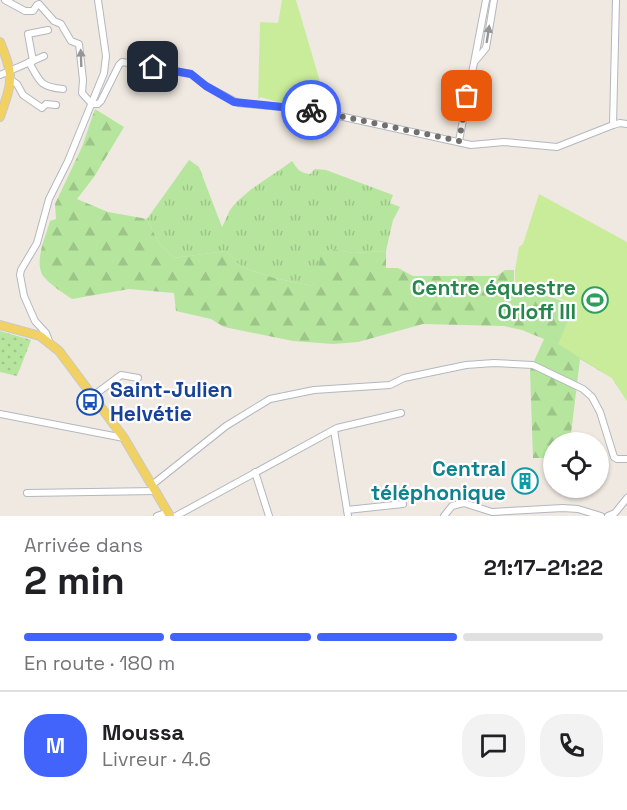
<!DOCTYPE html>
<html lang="fr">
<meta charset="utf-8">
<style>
:root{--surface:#fff;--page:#f2f2f2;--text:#202124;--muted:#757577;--line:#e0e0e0;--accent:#4264fb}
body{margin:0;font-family:"Space Grotesk",sans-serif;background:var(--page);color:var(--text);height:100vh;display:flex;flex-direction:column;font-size:22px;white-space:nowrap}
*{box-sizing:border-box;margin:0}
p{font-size:20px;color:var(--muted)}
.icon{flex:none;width:33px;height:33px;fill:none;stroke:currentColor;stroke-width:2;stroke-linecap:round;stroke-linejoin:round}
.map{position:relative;height:516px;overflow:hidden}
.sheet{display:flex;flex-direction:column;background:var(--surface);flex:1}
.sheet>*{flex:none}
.tools{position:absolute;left:543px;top:432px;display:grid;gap:12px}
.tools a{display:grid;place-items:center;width:66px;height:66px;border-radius:50%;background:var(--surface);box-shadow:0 2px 4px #0004;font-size:30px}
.pin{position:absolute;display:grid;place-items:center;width:51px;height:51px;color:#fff;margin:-26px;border-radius:12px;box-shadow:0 3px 9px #0006}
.courier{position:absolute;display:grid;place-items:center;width:60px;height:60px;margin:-30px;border:4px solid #4264fb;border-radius:50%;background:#fff;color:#222;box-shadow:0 2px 8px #0007}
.summary em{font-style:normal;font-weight:700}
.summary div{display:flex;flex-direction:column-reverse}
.summary{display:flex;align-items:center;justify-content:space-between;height:102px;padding:0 24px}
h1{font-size:39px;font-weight:700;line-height:45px}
.bar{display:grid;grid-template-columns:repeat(4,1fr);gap:9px 6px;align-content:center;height:72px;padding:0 24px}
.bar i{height:8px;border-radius:4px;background:var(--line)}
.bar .on{background:var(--accent)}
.bar p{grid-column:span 4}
.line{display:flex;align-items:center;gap:15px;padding:0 24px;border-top:2px solid var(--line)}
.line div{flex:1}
.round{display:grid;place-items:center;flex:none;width:63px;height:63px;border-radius:24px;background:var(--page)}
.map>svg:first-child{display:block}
.grass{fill:url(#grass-tufts)}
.forest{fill:url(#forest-firs)}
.park{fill:url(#park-dots)}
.pitch{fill:#c9ec9a}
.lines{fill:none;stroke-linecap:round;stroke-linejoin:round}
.minor-casing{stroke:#b4b7c1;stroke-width:8}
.major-casing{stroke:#c9c9c9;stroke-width:10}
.minor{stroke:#fff;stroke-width:6}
.major{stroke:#f2d163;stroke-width:8}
.oneway{fill:#969696}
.done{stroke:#726f6d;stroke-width:6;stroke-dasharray:0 10.8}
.route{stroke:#4264fb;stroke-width:8}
.labels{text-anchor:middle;stroke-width:4.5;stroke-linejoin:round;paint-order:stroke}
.leisure-label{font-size:21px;font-weight:bold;fill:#27864d;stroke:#fff;text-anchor:end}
.transit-label{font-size:21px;font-weight:bold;fill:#164399;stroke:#fff;text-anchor:start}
.culture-label{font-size:21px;font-weight:bold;fill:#0d838f;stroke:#fff;text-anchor:end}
</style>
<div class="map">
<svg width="627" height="516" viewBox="0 0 627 516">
<defs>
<pattern id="grass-tufts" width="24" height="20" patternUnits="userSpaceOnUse" patternTransform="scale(1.5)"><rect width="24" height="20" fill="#b6e59e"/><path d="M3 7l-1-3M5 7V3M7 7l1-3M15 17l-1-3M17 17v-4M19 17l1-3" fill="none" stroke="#9dc588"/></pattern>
<pattern id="forest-firs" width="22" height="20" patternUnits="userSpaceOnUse" patternTransform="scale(1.5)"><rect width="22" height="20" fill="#b6e59e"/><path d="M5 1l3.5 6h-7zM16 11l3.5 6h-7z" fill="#9dc588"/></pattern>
<pattern id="park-dots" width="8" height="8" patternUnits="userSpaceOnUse" patternTransform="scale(1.5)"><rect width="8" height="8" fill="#b6e59e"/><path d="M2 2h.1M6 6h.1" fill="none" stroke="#9dc588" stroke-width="1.8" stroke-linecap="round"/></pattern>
</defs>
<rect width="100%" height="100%" fill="#efe9e1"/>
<path class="grass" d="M 189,160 L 199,167 L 222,227 C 226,220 228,211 234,205 C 250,187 273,176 292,161 C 298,170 300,173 310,174 L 315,169 L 326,170 L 393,195 L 390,203 L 400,207 L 393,220 L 386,251 L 352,253 L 332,249 L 323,254 L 313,286 L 274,278 L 240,266 L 226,251 L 174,258 L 159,243 L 147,219 Z"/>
<path class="forest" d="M 95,109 L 124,127 L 94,177 L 77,199 L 108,212 L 147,219 L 159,243 L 174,258 L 226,251 L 240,266 L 274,278 L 313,286 L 321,255 L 332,249 L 352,253 L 386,251 L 386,268 L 398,268 L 413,276 L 497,276 L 505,270 L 514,270 L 514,290 L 551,297 L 586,309 L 627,401 L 612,378 L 580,359 L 570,442 L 554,442 L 553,458 L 533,458 L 530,370 L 544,339 L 522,330 L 504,326 L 423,324 L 358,342 L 333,344 L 293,341 L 224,327 L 211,319 L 176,311 L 174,293 L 129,289 L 72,299 C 63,293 52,286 45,278 C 32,265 46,236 50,221 L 56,219 L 55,204 L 82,147 Z"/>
<polygon class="park" points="0,331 31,340 17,376 0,372"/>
<g class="pitch">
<polygon points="282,0 296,0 328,109 311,105 308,102 305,105 277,102 261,97 258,99 260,22 278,23"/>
<polygon points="539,194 627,242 627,401 612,378 558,344 575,304 552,296 515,289 515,270 519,247 523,244"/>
</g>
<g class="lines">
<g class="minor-casing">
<g id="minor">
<polyline points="5,0 25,11 33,11 37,5 39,4 54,21 61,24 71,41 79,44 83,80 82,93 92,104"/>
<polyline points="476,60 486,48 494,0"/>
<polyline points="33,61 28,34 48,30"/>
<path d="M 29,62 C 40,82 40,87 63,89"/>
<polyline points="0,75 44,56"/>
<polyline points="11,80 17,84 23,95 42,108 46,104 56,105"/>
<polyline points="92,104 98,104 101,101 119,65 122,62 191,74 206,86 238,103 312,110 471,145 504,142 557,147 613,125 620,123 627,124"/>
<polyline points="613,125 616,0"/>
<polyline points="459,141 486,0"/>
<polyline points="49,341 46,333 35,321 24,296 20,275 21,270 37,243 49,199 68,161 104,73 106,56 98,0"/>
<polyline points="93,396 121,375 138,378"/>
<polyline points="0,414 124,438"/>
<polyline points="334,430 348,516"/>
<polyline points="255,472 269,516"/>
<polyline points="152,485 226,426 270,399 314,390 390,385 404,378 466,365 494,363 533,365 583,389 592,397 600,412 614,457 617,459 627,459"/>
<polyline points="27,493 155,491"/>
<polyline points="347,510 403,504"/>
<polyline points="157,516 168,512"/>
<polyline points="176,516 337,428 401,413"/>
<polyline points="444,516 452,506 464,503 492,512 563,508 578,509 601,516"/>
<polyline points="608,516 615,513 627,498"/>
</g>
</g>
<g class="major-casing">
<g id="major">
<path d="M 0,42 C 15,78 12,81 0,117"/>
<polyline points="0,325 40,336 59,351 124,438 170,516"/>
</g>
</g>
<use href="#minor" class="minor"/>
<use href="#major" class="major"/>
</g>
<defs><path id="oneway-solid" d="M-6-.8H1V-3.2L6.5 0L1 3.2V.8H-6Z" transform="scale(1.5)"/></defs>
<g class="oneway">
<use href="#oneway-solid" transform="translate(488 34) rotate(-81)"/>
<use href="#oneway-solid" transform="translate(81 58) rotate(-92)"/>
</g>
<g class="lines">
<polyline class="done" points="311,110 459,141 467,96"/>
<polyline class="route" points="153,67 191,74 206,86 234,102 311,110"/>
</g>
<defs>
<g id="stadium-ring" transform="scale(1.35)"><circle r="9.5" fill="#fff" stroke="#2e9e5b" stroke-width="1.5"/><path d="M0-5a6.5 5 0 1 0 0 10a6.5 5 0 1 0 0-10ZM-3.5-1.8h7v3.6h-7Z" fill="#2e9e5b"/></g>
<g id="bus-ring" transform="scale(1.35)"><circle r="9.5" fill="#fff" stroke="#1a4fb4" stroke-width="1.5"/><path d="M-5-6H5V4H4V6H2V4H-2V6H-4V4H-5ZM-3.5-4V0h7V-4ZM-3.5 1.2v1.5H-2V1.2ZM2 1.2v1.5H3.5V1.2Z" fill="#1a4fb4"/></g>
<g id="building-ring" transform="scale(1.35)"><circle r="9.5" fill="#fff" stroke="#0f9aa8" stroke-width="1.5"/><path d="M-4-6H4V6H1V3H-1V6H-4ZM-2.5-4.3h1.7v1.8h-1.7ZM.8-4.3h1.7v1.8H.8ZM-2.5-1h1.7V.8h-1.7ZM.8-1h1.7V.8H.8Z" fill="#0f9aa8"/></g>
</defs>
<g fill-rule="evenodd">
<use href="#stadium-ring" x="595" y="300"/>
<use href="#bus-ring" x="90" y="402"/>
<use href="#building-ring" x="525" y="481"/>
</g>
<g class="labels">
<g class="leisure-label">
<text x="576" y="295">Centre équestre<tspan x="576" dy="24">Orloff III</tspan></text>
</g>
<g class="transit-label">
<text x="110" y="397">Saint-Julien<tspan x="110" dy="24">Helvétie</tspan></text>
</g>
<g class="culture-label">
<text x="506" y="476">Central<tspan x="506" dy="24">téléphonique</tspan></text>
</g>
</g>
</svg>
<div class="tools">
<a><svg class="icon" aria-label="locate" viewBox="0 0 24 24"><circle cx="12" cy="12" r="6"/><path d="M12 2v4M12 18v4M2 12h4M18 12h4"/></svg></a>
</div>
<div class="pin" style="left:467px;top:96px;background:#ea580c"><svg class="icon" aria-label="bag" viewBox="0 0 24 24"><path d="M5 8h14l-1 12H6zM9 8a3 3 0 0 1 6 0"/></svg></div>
<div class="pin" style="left:153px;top:67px;background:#1f2937"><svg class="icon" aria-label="home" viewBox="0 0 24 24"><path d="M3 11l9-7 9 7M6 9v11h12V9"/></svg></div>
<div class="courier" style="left:311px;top:110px"><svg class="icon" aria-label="bike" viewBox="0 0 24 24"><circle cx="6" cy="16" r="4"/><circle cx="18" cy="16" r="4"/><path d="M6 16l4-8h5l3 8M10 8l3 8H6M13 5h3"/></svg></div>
</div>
<section class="sheet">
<div class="summary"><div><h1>2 min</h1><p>Arrivée dans</p></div><em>21:17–21:22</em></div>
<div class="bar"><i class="on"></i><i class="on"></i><i class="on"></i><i></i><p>En route · 180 m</p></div>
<div class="line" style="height:108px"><b class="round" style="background:var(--accent);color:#fff">M</b><div><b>Moussa</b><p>Livreur · 4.6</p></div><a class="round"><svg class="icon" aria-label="chat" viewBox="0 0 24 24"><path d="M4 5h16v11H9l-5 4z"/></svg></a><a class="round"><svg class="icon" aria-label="phone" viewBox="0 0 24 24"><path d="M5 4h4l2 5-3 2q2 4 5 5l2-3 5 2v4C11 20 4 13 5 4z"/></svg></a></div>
</section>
